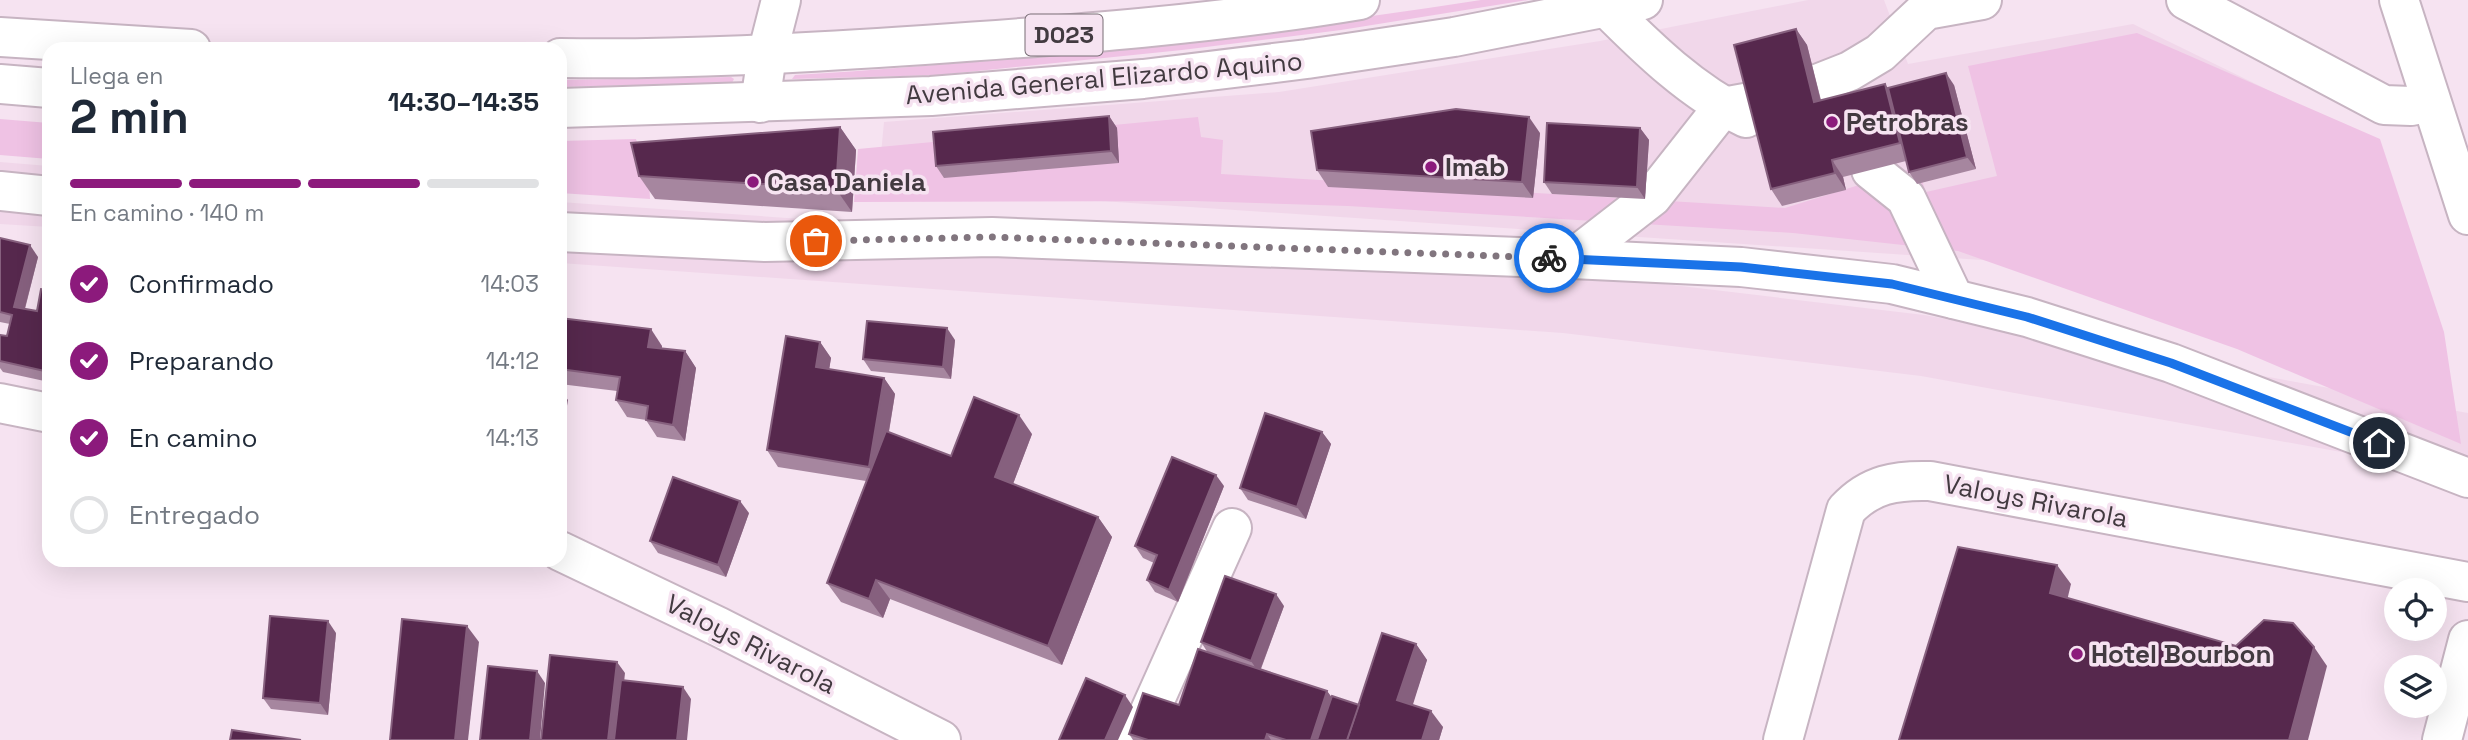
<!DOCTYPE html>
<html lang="es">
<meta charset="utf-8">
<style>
:root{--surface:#fff;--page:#f6f6f7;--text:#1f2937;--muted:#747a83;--line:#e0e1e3;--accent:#8c1a7c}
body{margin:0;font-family:"Space Grotesk",sans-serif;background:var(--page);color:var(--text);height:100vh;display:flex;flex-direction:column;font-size:26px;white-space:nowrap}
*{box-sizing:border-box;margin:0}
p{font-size:23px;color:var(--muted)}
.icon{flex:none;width:38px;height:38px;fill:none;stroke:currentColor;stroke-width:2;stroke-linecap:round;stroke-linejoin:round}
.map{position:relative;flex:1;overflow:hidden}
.panel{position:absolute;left:42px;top:42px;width:525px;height:525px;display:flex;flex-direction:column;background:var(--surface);border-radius:21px;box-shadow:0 7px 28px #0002}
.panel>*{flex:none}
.controls{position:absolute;left:2384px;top:578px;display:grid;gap:14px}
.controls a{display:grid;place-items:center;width:63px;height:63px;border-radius:50%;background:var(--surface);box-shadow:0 7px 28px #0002;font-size:35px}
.pin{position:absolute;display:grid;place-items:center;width:60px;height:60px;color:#fff;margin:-30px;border:4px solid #fff;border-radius:50%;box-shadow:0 2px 7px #0007}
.courier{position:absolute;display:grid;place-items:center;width:70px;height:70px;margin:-35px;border:5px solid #1a73e8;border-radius:50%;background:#fff;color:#222;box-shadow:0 2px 9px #0007}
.summary em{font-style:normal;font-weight:800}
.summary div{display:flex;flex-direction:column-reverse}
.summary{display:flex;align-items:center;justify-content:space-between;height:119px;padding:0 28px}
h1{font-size:46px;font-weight:800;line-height:52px}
.bar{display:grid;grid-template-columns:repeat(4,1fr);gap:10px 7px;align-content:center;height:84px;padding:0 28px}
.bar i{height:9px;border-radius:5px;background:var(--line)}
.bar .current{background:var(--accent)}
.bar p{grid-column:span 4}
ol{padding:0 28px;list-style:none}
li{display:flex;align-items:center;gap:21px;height:77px}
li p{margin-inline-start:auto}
li .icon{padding:7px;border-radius:50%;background:var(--accent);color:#fff;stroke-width:4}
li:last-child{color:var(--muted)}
li i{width:38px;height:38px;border:4px solid var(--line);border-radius:50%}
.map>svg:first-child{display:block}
.built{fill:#f1d7ea}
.green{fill:#efc2e4}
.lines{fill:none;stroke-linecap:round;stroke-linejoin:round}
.minor-casing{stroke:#c7b4c2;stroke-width:42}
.major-casing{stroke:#c7b4c2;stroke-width:42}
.highway-casing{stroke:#c7b4c2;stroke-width:42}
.minor{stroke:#fff;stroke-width:38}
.major{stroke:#fff;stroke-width:38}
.highway{stroke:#fff;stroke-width:38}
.wall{fill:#a6869f}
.shaded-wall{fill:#86607e}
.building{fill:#56284d;stroke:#86607e;stroke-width:2}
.done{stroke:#81757e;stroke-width:7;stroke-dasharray:0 12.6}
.route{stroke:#1a73e8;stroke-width:9}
.poi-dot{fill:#8c1a7c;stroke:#f6e3f1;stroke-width:2.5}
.labels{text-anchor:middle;stroke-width:7;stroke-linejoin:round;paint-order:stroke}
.shield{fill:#f6e3f1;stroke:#786d75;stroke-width:2}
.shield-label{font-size:24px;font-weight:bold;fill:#423a40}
.street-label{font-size:26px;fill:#423a40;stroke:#f6e3f1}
.poi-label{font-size:26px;font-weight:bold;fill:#423a40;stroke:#f6e3f1;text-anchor:start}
</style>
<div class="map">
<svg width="2468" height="740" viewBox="0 0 2468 740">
<rect width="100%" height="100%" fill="#f6e3f1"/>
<g class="built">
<polygon points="1808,0 1884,0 1908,64 2133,24 2354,132 2415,289 878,186 884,122 1279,92 1600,41"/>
<polygon points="0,162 49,166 49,227 0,224"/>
<polygon points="560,202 1571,273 1924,315 2468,413 2468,475 1921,376 1563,333 560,263"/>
</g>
<g class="green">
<path d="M 1481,0 L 1528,0 L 1341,30 L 1182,50 L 939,75 L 792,79 L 795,75 C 1025,61 1253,35 1481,0 Z"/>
<polygon points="2137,33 2380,139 2444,332 2461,444 2237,349 1958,251 1793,233 1348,206 1194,201 854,202 858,149 1198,117 1201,137 1223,140 1221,174 1785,208 1917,167 1926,192 1997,176 1968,66"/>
<polygon points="731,77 734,79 732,83 560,87 560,80"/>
<polygon points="0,119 49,123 49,159 0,155"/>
<polygon points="636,139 649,179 650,199 560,193 560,141"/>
</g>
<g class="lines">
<g class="minor-casing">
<g id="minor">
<polyline points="2186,0 2384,105 2411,106 2431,102"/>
<path d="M 1606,7 C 1648,49 1692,92 1746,118"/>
<polyline points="1817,84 1850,71 1880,53 1926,10 1982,0"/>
<polyline points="760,103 767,55 781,0"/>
<polyline points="1871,170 1906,198 1954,299"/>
<polyline points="1572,259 1652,197 1723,107 1756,101"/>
<polyline points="0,403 49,413"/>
<polyline points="560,551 719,627 941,740"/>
<polyline points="1137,740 1232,528"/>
<path d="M 1783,740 L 1846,510 C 1870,484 1896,480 1930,481 L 2468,582"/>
<polyline points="2442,740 2468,640"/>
</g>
</g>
<g class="major-casing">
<g id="major">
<polyline points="0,37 191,49"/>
<path d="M 560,58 C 682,60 803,53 924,45 C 1070,35 1216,24 1360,0"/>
<polyline points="0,84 49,88"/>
<polyline points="560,108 931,96 1143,79 1307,59 1454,37 1643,0"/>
</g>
</g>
<g class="highway-casing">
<g id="highway">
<polyline points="2399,0 2468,215"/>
<polyline points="0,191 49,196"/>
<polyline points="560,232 765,242 992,237 1572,259 1741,267 1892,284 2027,317 2171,363 2468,478"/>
</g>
</g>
<use href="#minor" class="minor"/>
<use href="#major" class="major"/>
<use href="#highway" class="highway"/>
</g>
<g class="wall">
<polygon points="1796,29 1807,45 1821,100 1888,88 1954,85 1976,169 1917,184 1909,172 1906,161 1843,177 1846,190 1782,206 1771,189"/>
<polygon points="1109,116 1117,128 1119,163 944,178 936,166"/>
<polygon points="840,127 856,150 852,212 655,199 639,176"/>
<polygon points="1640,128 1649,140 1645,199 1552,194 1544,182"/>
<polygon points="1540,133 1533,198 1328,187 1317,170"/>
<polygon points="0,238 38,257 25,309 37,311 49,290 49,382 3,372 0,368 0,335 7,336 10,324 0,322"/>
<polygon points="560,318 662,346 662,348 685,351 696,368 685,441 657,437 646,420 627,417 616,400 617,391 560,384"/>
<polygon points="955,340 951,379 871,371 863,359"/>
<polygon points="820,342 831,358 829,369 884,378 895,394 889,432 951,456 1032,434 1013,484 1098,517 1112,537 1062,665 890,599 883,618 841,602 827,583 866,481 778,467 767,450"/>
<polygon points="1322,432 1331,444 1306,519 1248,500 1240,488"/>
<polygon points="1224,486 1178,602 1155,592 1147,580 1154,563 1143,558 1135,546"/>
<polygon points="749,513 726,577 658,553 650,541"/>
<polygon points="1284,606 1261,669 1327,691 1331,697 1359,705 1416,644 1427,660 1412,705 1443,727 1439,740 1133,740 1129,734 1179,705 1208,653 1201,642"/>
<polygon points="336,633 328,715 271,709 263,698"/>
</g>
<g class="shaded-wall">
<polygon points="1796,29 1807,45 1825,118 1814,102"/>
<polygon points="1946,73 1954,85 1976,169 1967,157"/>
<polygon points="1885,84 1896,100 1911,160 1900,143"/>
<polygon points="1109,116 1117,128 1119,163 1111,151"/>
<polygon points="1529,117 1540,133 1533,198 1522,182"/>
<polygon points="840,127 856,150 852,212 836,189"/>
<polygon points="1640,128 1649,140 1645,199 1637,187"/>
<polygon points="1832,160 1843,177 1846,190 1835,173"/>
<polygon points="30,245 38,257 22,319 14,307"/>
<polygon points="947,328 955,340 951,379 943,367"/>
<polygon points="651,329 662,346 660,363 648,347"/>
<polygon points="820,342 831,358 827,383 816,367"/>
<polygon points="685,351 696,368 685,441 673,425"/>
<polygon points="884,378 895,394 880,484 869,467"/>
<polygon points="560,389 568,400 560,446"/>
<polygon points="1019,415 1032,434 1008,497 995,477"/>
<polygon points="1322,432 1331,444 1306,519 1297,507"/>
<polygon points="1216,475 1224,486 1178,602 1169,590"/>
<polygon points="740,501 749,513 726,577 718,565"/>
<polygon points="1098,517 1112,537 1062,665 1048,646"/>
<polygon points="2057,565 2071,584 2064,613 2050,593"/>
<polygon points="876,580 890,599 883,618 869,599"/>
<polygon points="1276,594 1284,606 1259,673 1251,661"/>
<polygon points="328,621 336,633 328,715 320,703"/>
<polygon points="467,626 479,642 468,740 455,740"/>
<polygon points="1416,644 1427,660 1409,717 1397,700"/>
<polygon points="2314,647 2327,666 2308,740 2289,740"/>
<polygon points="617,662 625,673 618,740 608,740"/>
<polygon points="537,671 545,683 540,740 530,740"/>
<polygon points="683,687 691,699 687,740 677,740"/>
<polygon points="1327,691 1339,707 1328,740 1311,740"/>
<polygon points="1125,695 1133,707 1118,740 1105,740"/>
<polygon points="1431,711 1443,727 1439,740 1422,740"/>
<polygon points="1267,734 1271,740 1265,740"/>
</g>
<g class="building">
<polygon points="1796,29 1814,102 1885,84 1900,143 1832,160 1835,173 1771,189 1734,45"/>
<polygon points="1946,73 1967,157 1909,172 1888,88"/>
<polygon points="1456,109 1529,117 1522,182 1317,170 1311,131"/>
<polygon points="1109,116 1111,151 936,166 933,132"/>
<polygon points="1547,123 1640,128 1637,187 1544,182"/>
<polygon points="840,127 836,189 639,176 631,143"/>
<polygon points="0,238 30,245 14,307 37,311 41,289 49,290 49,372 0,361 0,335 7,336 12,315 0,312"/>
<polygon points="560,318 651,329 648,347 685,351 673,425 646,420 648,406 616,400 620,377 560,369"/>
<polygon points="867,321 947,328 943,367 863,359"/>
<polygon points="786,336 820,342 816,367 884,378 869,467 767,450"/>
<polygon points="974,397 1019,415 995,477 1098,517 1048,646 876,580 869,599 827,583 886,431 951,456"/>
<polygon points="1265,413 1322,432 1297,507 1240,488"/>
<polygon points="1172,457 1216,475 1169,590 1147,580 1157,555 1135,546"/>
<polygon points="673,477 740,501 718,565 650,541"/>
<polygon points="1958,547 2057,565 2050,593 2236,646 2264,620 2293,623 2314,647 2289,740 1899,740"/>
<polygon points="1225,576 1276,594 1251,661 1201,642"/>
<polygon points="270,616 328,621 320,703 263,698"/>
<polygon points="402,619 467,626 455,740 390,740"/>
<polygon points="1382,633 1416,644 1397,700 1431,711 1422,740 1347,740"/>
<polygon points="1198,649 1327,691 1311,740 1286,740 1267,734 1265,740 1148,740 1129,734 1143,693 1179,705"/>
<polygon points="550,655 617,662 608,740 541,740"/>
<polygon points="488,666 537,671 530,740 480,740"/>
<polygon points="1086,678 1125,695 1105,740 1059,740"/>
<polygon points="621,680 683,687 677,740 614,740"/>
<polygon points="1332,696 1359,705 1347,740 1317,740"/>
<polygon points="232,730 301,740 230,740"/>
</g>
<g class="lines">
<polyline class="done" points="816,241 992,237 1549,258"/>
<polyline class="route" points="1549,258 1741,267 1892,284 2027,317 2171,363 2379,443"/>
</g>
<g class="poi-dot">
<circle cx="1832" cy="122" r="7"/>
<circle cx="1431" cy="167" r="7"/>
<circle cx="753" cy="182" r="7"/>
<circle cx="2077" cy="654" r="7"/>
</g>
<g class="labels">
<rect class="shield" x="1025.5" y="14.5" width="77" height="41" rx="5"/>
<g class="shield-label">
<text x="1064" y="43">D023</text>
</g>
<g class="street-label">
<text transform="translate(1104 78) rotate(-5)" y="9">Avenida General Elizardo Aquino</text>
<text transform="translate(2036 501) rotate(11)" y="9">Valoys Rivarola</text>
<text transform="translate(751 644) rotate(27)" y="9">Valoys Rivarola</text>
</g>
<g class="poi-label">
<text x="1846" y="131">Petrobras</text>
<text x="1445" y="176">Imab</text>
<text x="767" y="191">Casa Daniela</text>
<text x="2091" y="663">Hotel Bourbon</text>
</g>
</g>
</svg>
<div class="controls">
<a><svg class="icon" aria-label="locate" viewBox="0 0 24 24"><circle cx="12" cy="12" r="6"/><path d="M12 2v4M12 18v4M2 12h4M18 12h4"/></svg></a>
<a><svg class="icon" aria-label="layers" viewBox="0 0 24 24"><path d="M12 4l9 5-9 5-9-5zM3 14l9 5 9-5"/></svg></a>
</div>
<div class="pin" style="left:816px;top:241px;background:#ea580c"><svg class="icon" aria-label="bag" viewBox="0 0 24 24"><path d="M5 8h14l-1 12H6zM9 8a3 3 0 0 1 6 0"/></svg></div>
<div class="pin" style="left:2379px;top:443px;background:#1f2937"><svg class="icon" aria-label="home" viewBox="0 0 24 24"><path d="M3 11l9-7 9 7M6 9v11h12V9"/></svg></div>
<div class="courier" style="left:1549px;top:258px"><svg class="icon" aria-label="bike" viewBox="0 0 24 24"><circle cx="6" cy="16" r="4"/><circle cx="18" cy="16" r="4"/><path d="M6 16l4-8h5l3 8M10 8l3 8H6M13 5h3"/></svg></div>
<section class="panel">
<div class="summary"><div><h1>2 min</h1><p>Llega en</p></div><em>14:30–14:35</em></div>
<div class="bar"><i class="current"></i><i class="current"></i><i class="current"></i><i></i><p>En camino · 140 m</p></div>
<ol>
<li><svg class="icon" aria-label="check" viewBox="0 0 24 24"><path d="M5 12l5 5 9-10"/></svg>Confirmado<p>14:03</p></li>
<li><svg class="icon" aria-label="check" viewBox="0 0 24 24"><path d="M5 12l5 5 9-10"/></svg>Preparando<p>14:12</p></li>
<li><svg class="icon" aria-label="check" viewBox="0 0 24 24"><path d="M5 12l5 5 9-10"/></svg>En camino<p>14:13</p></li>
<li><i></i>Entregado</li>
</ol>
</section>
</div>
